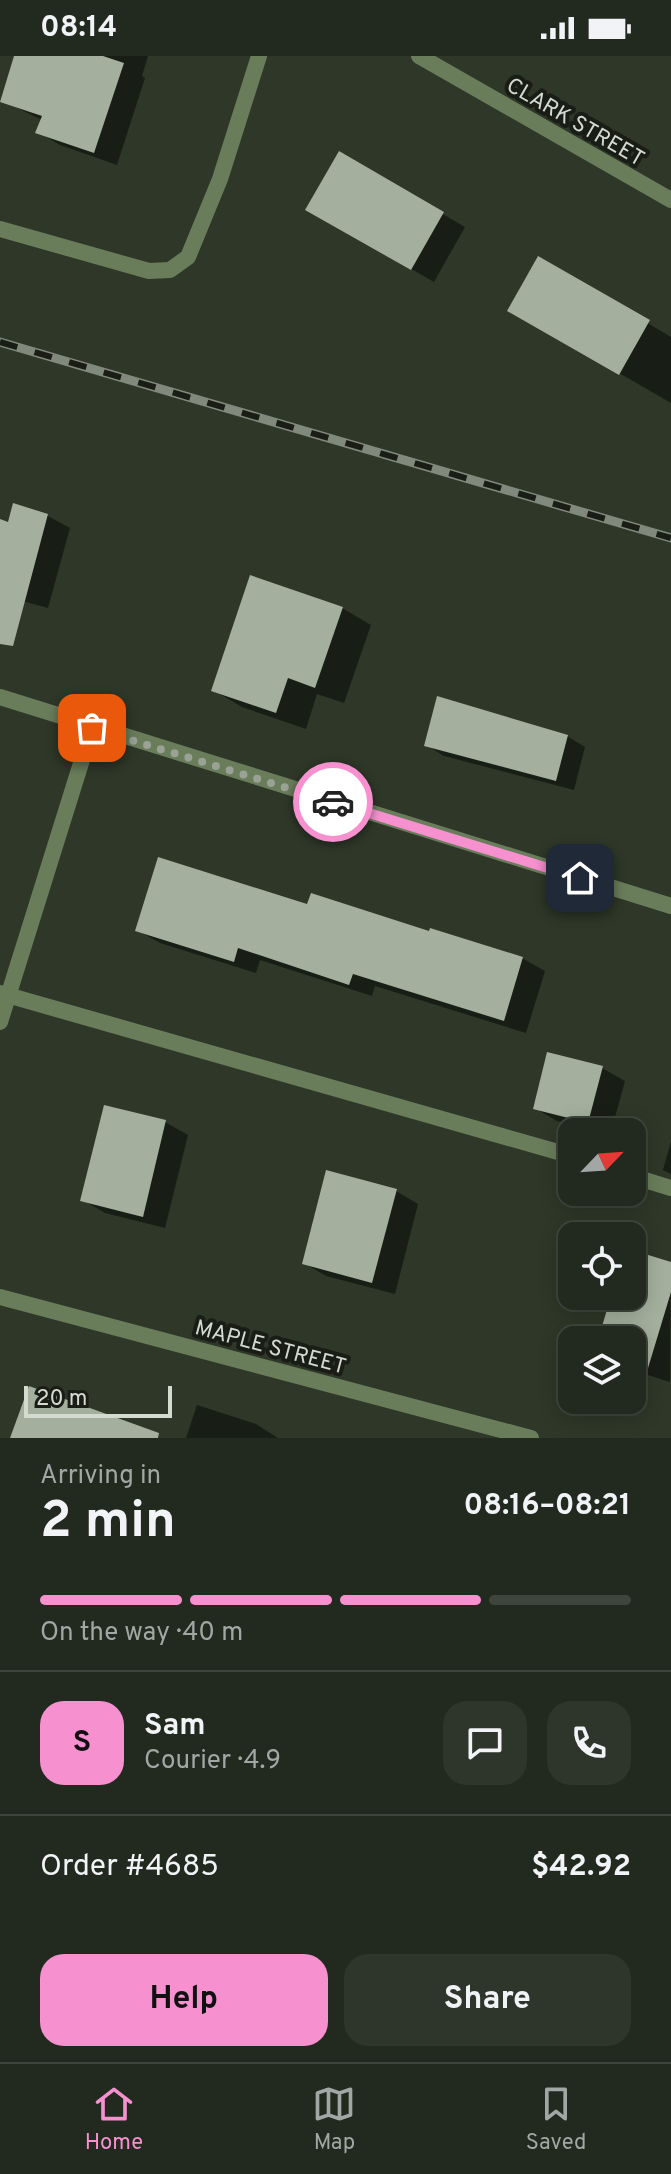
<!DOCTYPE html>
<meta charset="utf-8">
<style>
:root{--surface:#22291e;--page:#2e352b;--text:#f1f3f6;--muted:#a2a6a4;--line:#3f453c;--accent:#f690cf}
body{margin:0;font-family:Overpass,sans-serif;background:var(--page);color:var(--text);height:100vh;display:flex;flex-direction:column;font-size:30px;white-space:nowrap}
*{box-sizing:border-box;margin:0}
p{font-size:26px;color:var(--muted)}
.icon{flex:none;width:44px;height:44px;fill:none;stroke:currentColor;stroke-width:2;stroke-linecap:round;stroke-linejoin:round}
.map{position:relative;height:1382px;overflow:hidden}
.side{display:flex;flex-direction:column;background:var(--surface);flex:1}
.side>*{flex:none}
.needle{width:52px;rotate:65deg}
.buttons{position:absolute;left:558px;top:1062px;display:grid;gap:16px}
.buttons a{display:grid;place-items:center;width:88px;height:88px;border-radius:16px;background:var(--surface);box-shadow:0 4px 20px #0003,0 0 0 2px var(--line);font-size:40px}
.scale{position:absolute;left:24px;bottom:20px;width:148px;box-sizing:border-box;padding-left:8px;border:4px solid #d4dad0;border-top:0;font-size:22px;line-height:28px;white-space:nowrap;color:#d4dad0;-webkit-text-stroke:6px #191d16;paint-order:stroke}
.pin{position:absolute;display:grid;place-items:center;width:68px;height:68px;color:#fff;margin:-34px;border-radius:16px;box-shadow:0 4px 12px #0006}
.courier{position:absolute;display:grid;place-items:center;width:80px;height:80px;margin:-40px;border:6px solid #f690cf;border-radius:50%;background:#fff;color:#222;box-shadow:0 2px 10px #0007}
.summary em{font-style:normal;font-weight:700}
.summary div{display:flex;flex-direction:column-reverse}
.summary{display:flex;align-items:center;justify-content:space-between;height:136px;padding:0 40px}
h1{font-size:52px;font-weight:700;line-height:60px}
.bar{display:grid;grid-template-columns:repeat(4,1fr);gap:12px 8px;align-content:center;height:96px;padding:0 40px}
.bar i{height:10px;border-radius:6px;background:var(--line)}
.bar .current{background:var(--accent)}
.bar p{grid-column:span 4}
.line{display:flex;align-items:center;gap:20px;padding:0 40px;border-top:2px solid var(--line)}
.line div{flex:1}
.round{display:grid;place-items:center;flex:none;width:84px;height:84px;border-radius:24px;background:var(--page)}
.primary-button{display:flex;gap:16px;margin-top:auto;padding:16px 40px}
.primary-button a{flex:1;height:92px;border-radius:24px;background:var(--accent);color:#111;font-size:32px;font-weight:700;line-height:92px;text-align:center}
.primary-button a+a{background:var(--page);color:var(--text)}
.status{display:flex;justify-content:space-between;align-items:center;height:56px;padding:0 40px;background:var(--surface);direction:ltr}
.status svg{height:22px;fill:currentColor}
.dock{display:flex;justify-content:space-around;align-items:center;height:112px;border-top:2px solid var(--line);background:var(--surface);font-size:22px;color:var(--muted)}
.dock a{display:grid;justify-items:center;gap:4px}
.dock .current{color:var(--accent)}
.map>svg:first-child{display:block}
.shadow{fill:#0007}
.building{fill:#a4b09d}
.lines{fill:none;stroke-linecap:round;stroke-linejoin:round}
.lane{stroke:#697d5b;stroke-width:16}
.street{stroke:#697d5b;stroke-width:16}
.rail-casing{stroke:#81897c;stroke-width:9}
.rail{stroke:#191d16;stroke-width:6;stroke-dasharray:18;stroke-linecap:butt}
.done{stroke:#9aa195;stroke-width:8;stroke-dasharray:0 14.4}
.route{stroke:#f690cf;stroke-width:10}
.labels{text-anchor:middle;stroke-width:8;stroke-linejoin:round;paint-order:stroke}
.street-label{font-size:22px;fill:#d4dad0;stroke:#191d16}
</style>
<div class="status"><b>08:14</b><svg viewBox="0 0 49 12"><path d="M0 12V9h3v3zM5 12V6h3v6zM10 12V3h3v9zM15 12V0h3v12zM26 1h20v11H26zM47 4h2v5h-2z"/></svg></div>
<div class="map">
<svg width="671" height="1382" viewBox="0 0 671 1382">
<rect width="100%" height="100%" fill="#2e3728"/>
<g class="shadow">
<polygon points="16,0 148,0 142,20 145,22 117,109 60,89 38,76 42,64 1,44"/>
<polygon points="339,98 465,171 434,226 307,153"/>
<polygon points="539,202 671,281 671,347 510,254"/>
<polygon points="14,450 48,460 70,472 48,552 0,539 0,466 9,468"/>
<polygon points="342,552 371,569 344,647 317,638 306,673 242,651 213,634"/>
<polygon points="567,680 585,691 574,734 444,700 426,689"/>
<polygon points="309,850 522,902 545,915 526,977 375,930 372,940 260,904 256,917 160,887 137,874"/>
<polygon points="602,1012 625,1025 611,1076 557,1065 535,1052"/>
<polygon points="165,1066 188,1079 165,1172 105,1157 83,1144"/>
<polygon points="671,1085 671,1118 663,1114"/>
<polygon points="396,1135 418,1148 395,1238 326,1220 304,1207"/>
<polygon points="632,1196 671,1208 670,1326 632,1314 632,1284 600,1284 613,1240 632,1240"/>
<polygon points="197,1349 256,1368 278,1382 186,1382"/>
</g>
<g class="building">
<polygon points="14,0 103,0 124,7 94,97 35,77 42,60 0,46"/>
<polygon points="339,95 444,156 411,214 305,154"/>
<polygon points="538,200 650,264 619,319 507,255"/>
<polygon points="13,447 48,458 13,590 0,588 0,463 8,466"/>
<polygon points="250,519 343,551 315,632 288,622 276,657 211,635"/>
<polygon points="437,640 568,679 556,725 424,690"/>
<polygon points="158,801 307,848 311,837 429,875 430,872 523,901 504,965 353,918 349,929 238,892 234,906 135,875"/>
<polygon points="547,996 603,1010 588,1067 533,1053"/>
<polygon points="104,1049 166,1064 143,1161 80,1145"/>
<polygon points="326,1114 397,1133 372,1227 302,1208"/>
<polygon points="632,1194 671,1206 671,1236 642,1332 632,1331 632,1284 598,1284 611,1240 632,1240"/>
<polygon points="29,1330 159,1377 158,1382 10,1382"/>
</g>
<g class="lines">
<g class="lane">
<polyline points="0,937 572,1100"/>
<polyline points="632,1120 671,1132"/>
</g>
<g class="street">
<polyline points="419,0 671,144"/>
<polyline points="0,173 149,215 170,214 188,201 220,123 259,0"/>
<polyline points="0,641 671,850"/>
<polyline points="0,966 92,672"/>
<polyline points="0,1241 531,1382"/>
</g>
<g class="rail-casing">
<polyline id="rail" points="0,286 671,482"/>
</g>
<use href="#rail" class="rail"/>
</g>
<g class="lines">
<polyline class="done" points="92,672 333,746"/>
<polyline class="route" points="333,746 580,822"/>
</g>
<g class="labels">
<g class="street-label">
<text transform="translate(576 65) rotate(30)" y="8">CLARK STREET</text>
<text transform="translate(271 1290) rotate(15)" y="8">MAPLE STREET</text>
</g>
</g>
</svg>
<div class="buttons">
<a><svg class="needle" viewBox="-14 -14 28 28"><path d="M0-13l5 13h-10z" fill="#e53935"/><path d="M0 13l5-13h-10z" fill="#a2a6a4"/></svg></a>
<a><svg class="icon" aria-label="locate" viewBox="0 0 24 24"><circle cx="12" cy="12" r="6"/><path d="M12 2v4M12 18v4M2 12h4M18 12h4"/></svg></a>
<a><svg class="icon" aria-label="layers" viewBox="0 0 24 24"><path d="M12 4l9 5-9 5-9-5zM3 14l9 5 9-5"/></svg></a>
</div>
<div class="scale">20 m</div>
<div class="pin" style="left:92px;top:672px;background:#ea580c"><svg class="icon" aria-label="bag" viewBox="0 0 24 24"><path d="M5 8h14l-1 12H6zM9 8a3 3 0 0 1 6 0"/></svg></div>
<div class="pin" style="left:580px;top:822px;background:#1f2937"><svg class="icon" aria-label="home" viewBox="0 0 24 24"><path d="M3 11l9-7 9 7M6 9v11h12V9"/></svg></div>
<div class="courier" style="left:333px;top:746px"><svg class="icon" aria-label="car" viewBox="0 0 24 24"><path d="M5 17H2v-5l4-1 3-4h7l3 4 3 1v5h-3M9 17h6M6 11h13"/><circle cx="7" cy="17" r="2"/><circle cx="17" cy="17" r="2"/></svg></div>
</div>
<section class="side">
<div class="summary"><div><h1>2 min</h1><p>Arriving in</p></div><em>08:16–08:21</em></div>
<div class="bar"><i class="current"></i><i class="current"></i><i class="current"></i><i></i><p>On the way · 40 m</p></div>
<div class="line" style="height:144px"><b class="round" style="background:var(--accent);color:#111">S</b><div><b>Sam</b><p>Courier · 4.9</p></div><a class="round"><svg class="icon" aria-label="chat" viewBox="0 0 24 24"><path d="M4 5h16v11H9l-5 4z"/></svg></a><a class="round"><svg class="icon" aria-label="phone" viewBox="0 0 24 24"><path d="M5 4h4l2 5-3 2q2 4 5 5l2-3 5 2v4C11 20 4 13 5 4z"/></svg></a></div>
<div class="line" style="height:104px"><div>Order #4685</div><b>$42.92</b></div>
<div class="primary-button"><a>Help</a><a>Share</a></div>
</section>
<nav class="dock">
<a class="current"><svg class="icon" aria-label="home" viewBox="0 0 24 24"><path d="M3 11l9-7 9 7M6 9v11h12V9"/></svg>Home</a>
<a><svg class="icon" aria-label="map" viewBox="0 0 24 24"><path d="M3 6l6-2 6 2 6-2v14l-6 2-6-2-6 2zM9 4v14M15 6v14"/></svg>Map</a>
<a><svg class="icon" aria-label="saved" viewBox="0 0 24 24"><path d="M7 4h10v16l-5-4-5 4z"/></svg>Saved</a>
</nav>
